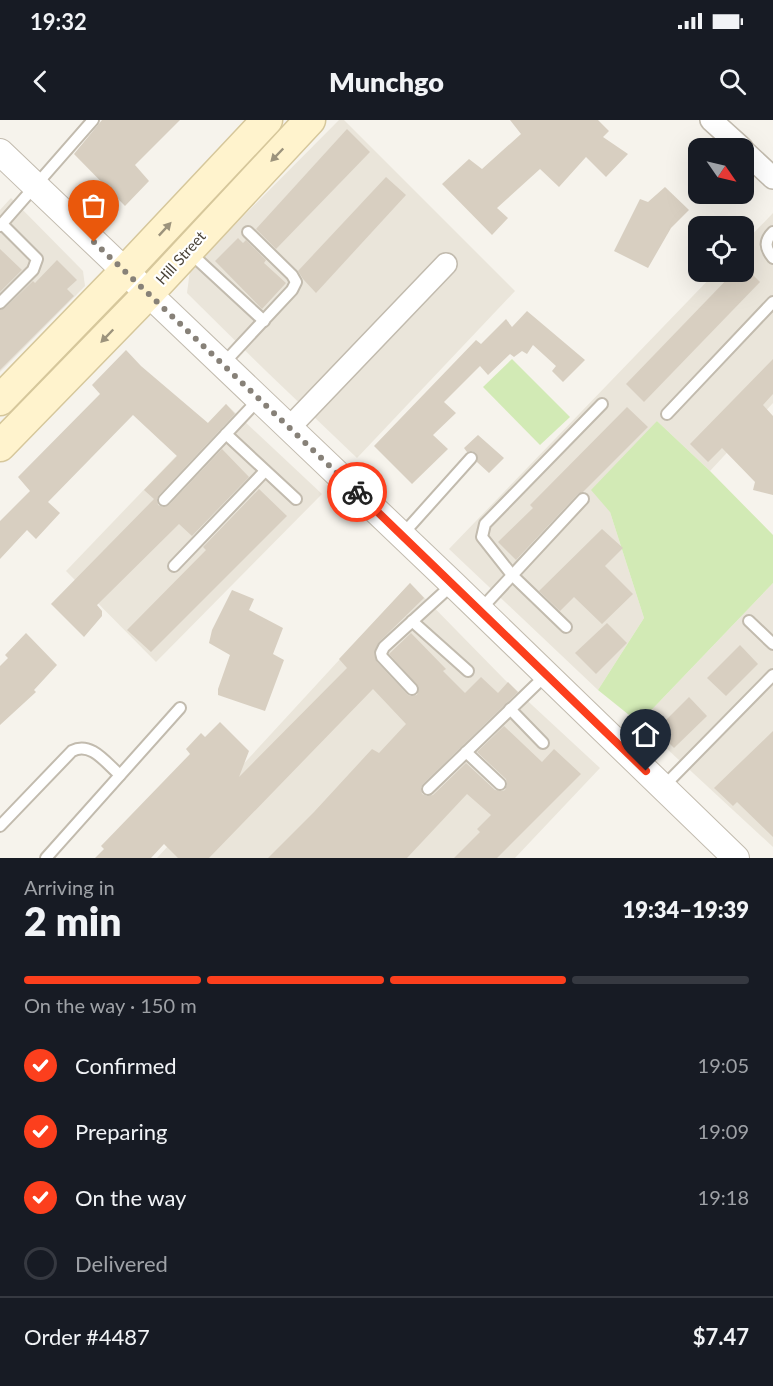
<!DOCTYPE html>
<meta charset="utf-8">
<style>
:root{--surface:#171b24;--page:#242831;--text:#f1f3f6;--muted:#9ea1a6;--line:#363941;--accent:#fc3f1d}
body{margin:0;font-family:Lato,sans-serif;background:var(--page);color:var(--text);height:100vh;display:flex;flex-direction:column;font-size:22px;white-space:nowrap}
*{box-sizing:border-box;margin:0}
p{font-size:20px;color:var(--muted)}
.icon{flex:none;width:33px;height:33px;fill:none;stroke:currentColor;stroke-width:2;stroke-linecap:round;stroke-linejoin:round}
.map{position:relative;height:738px;overflow:hidden}
.side{display:flex;flex-direction:column;background:var(--surface);flex:1}
.side>*{flex:none}
.needle{width:39px;rotate:124deg}
.fabs{position:absolute;left:688px;top:18px;display:grid;gap:12px}
.fabs a{display:grid;place-items:center;width:66px;height:66px;border-radius:12px;background:var(--surface);box-shadow:0 6px 24px #0002;font-size:30px}
.pin{position:absolute;display:grid;place-items:center;width:51px;height:51px;color:#fff;margin:-62px -26px;border-radius:50% 50% 50% 0;rotate:-45deg;box-shadow:0 0 6px #0007}
.pin .icon{rotate:45deg}
.courier{position:absolute;display:grid;place-items:center;width:60px;height:60px;margin:-30px;border:4px solid #fc3f1d;border-radius:50%;background:#fff;color:#222;box-shadow:0 2px 8px #0007}
.summary em{font-style:normal;font-weight:800}
.summary div{display:flex;flex-direction:column-reverse}
.summary{display:flex;align-items:center;justify-content:space-between;height:102px;padding:0 24px}
h1{font-size:39px;font-weight:800;line-height:45px}
.bar{display:grid;grid-template-columns:repeat(4,1fr);gap:9px 6px;align-content:center;height:72px;padding:0 24px}
.bar i{height:8px;border-radius:4px;background:var(--line)}
.bar .on{background:var(--accent)}
.bar p{grid-column:span 4}
.line{display:flex;align-items:center;gap:15px;padding:0 24px;border-top:2px solid var(--line)}
.line div{flex:1}
ol{padding:0 24px;list-style:none}
li{display:flex;align-items:center;gap:18px;height:66px}
li p{margin-inline-start:auto}
li .icon{padding:6px;border-radius:50%;background:var(--accent);color:#fff;stroke-width:4}
li:last-child{color:var(--muted)}
li i{width:33px;height:33px;border:3px solid var(--line);border-radius:50%}
.status{display:flex;justify-content:space-between;align-items:center;height:42px;padding:0 30px;background:var(--surface);direction:ltr}
.status svg{height:16px;fill:currentColor}
header{display:flex;justify-content:space-between;align-items:center;height:78px;padding:0 24px;background:var(--surface);font-size:27px;font-weight:800}
.map>svg:first-child{display:block}
.residential{fill:#eae5da}
.grass{fill:#d2eab5}
.building{fill:#d8cfc1}
.lines{fill:none;stroke-linecap:round;stroke-linejoin:round}
.service-casing{stroke:#c2bbae;stroke-width:14}
.minor-casing{stroke:#c2bbae;stroke-width:24}
.tertiary-casing{stroke:#c2bbae;stroke-width:28}
.secondary-casing{stroke:#d6c79b;stroke-width:33}
.service{stroke:#fff;stroke-width:10}
.minor{stroke:#fff;stroke-width:21}
.tertiary{stroke:#fff;stroke-width:26}
.secondary{stroke:#fff3cd;stroke-width:30}
.oneway{fill:#9c937c}
.done{stroke:#878178;stroke-width:6;stroke-dasharray:0 10.8}
.route{stroke:#fc3f1d;stroke-width:8}
.labels{text-anchor:middle;stroke-width:4.5;stroke-linejoin:round;paint-order:stroke}
.street-label{font-size:15px;fill:#4b4439;stroke:#fff}
</style>
<div class="status"><b>19:32</b><svg viewBox="0 0 49 12"><path d="M0 12V9h3v3zM5 12V6h3v6zM10 12V3h3v9zM15 12V0h3v12zM26 1h20v11H26zM47 4h2v5h-2z"/></svg></div>
<header><svg class="icon" aria-label="back" viewBox="0 0 24 24"><path d="M15 5l-7 7 7 7"/></svg>Munchgo<svg class="icon" aria-label="search" viewBox="0 0 24 24"><circle cx="10" cy="10" r="6"/><path d="M15 15l6 6"/></svg></header>
<div class="map">
<svg width="773" height="738" viewBox="0 0 773 738">
<rect width="100%" height="100%" fill="#f6f3ec"/>
<g class="residential">
<polygon points="339,0 344,0 515,171 357,338 266,251 187,173 190,150"/>
<polygon points="11,78 83,151 85,166 0,252 0,90"/>
<polygon points="773,93 773,283 710,351 657,301 610,392 644,498 598,570 449,429 716,152 744,152 744,123"/>
<polygon points="226,284 322,374 156,542 66,451"/>
<polygon points="410,463 505,560 600,648 515,738 157,738"/>
<polygon points="773,463 773,727 639,603"/>
</g>
<g class="grass">
<polygon points="512,239 570,297 540,325 483,267"/>
<polygon points="657,301 710,351 773,415 773,463 639,603 598,570 644,498 610,392 591,370"/>
</g>
<g class="building">
<polygon points="102,0 180,0 135,45 149,61 125,86 74,34"/>
<polygon points="510,0 598,0 609,11 603,17 628,34 606,57 586,37 559,67 540,49 497,88 508,98 492,115 442,64 469,39 482,49 521,14"/>
<polygon points="347,9 370,32 276,129 256,109"/>
<polygon points="386,57 406,75 316,173 303,159 298,151"/>
<polygon points="665,67 689,90 671,108 648,148 614,131 640,79 648,82"/>
<polygon points="238,118 243,123 246,120 266,140 264,143 286,163 262,189 215,141"/>
<polygon points="0,129 22,150 0,172"/>
<polygon points="57,140 77,160 67,169 74,176 0,250 0,190 5,188 33,161 35,163"/>
<polygon points="734,152 750,152 760,162 644,282 626,264"/>
<polygon points="527,191 585,240 563,262 552,251 556,246 533,225 527,234 522,231 514,237 510,234 488,255 480,246 444,282 456,293 433,315 448,329 412,364 374,326 476,220 481,224 506,199 512,207"/>
<polygon points="126,230 141,246 208,303 226,284 235,294 159,375 157,379 158,385 163,387 169,385 222,329 249,357 192,416 179,404 97,485 102,491 102,496 84,517 51,484 154,379 144,370 177,336 133,295 48,382 60,393 36,419 27,410 0,439 0,401 30,371 18,357 100,274 92,265"/>
<polygon points="773,239 773,274 763,285 773,296 773,375 753,370 755,362 722,328 708,342 690,324"/>
<polygon points="627,287 648,307 583,372 578,374 516,440 498,422 533,388 530,385"/>
<polygon points="478,315 504,338 489,353 477,342 476,333 472,331 467,332 464,328"/>
<polygon points="259,369 287,396 151,532 127,510 206,430 203,427"/>
<polygon points="602,409 623,428 605,446 633,474 602,504 574,477 560,491 539,471"/>
<polygon points="410,463 424,478 379,522 374,534 377,542 407,574 410,576 417,575 419,567 389,534 411,513 446,549 443,551 465,573 481,557 498,573 508,562 518,572 423,664 421,668 422,674 427,676 433,675 466,643 495,670 502,671 505,670 507,665 506,659 477,632 504,606 542,642 554,629 581,654 497,738 454,738 480,712 477,709 491,695 467,674 407,738 268,738 314,692 372,629 379,633 406,604 373,569 209,738 178,738 164,724 151,738 95,738 104,729 101,726 190,634 186,629 201,613 205,617 220,602 249,631 239,657 347,548 339,539"/>
<polygon points="232,470 254,479 249,490 283,508 273,534 284,540 265,591 218,575 218,569 230,535 209,523 212,510"/>
<polygon points="607,503 627,523 596,554 575,533"/>
<polygon points="26,513 57,545 34,570 36,572 0,605 0,546 8,538 5,535"/>
<polygon points="740,525 758,544 726,576 707,558"/>
<polygon points="689,577 707,596 674,628 656,610"/>
<polygon points="773,611 773,717 737,682 733,686 714,668"/>
</g>
<g class="lines">
<g class="service-casing">
<g id="service">
<polyline points="0,106 93,0"/>
<path d="M 773,112 C 764,121 765,128 773,138"/>
<polyline points="199,141 264,201"/>
<polyline points="0,183 33,150 37,139 2,104"/>
<polyline points="223,244 292,170 296,162 292,155 248,112"/>
<polyline points="667,294 773,182"/>
<polyline points="226,314 296,379"/>
<polyline points="164,380 259,279"/>
<polyline points="402,415 471,338"/>
<polyline points="174,446 265,351"/>
<polyline points="480,490 583,379"/>
<polyline points="412,501 468,551"/>
<polyline points="749,501 773,524"/>
<polyline points="566,507 512,455 482,417 485,404 602,284"/>
<polyline points="412,569 382,537 381,533 384,527 453,464"/>
<polyline points="510,589 543,623"/>
<polyline points="466,632 500,664"/>
<polyline points="663,667 773,555"/>
<polyline points="428,669 546,555"/>
<path d="M 0,706 L 72,631 C 91,621 106,643 120,655"/>
<polyline points="46,738 180,588"/>
</g>
</g>
<g class="minor-casing">
<g id="minor">
<polyline points="711,0 742,28"/>
<polyline points="744,31 773,58"/>
<polyline points="289,308 446,144"/>
</g>
</g>
<g class="tertiary-casing">
<polyline id="tertiary" points="0,32 453,464 736,738"/>
</g>
<g class="secondary-casing">
<g id="secondary">
<polyline points="0,280 125,151 267,0"/>
<polyline points="0,326 148,174 310,0"/>
</g>
</g>
<use href="#service" class="service"/>
<use href="#minor" class="minor"/>
<use href="#tertiary" class="tertiary"/>
<use href="#secondary" class="secondary"/>
</g>
<defs><path id="oneway-solid" d="M-6-.8H1V-3.2L6.5 0L1 3.2V.8H-6Z" transform="scale(1.5)"/></defs>
<g class="oneway">
<use href="#oneway-solid" transform="translate(277 35) rotate(134)"/>
<use href="#oneway-solid" transform="translate(165 109) rotate(-47)"/>
<use href="#oneway-solid" transform="translate(107 216) rotate(134)"/>
</g>
<g class="lines">
<polyline class="done" points="94,122 357,372"/>
<polyline class="route" points="357,372 646,651"/>
</g>
<g class="labels">
<g class="street-label">
<text transform="translate(181 138) rotate(-48)" y="5">Hill Street</text>
</g>
</g>
</svg>
<div class="fabs">
<a><svg class="needle" viewBox="-14 -14 28 28"><path d="M0-13l5 13h-10z" fill="#e53935"/><path d="M0 13l5-13h-10z" fill="#9ea1a6"/></svg></a>
<a><svg class="icon" aria-label="locate" viewBox="0 0 24 24"><circle cx="12" cy="12" r="6"/><path d="M12 2v4M12 18v4M2 12h4M18 12h4"/></svg></a>
</div>
<div class="pin" style="left:94px;top:122px;background:#ea580c"><svg class="icon" aria-label="bag" viewBox="0 0 24 24"><path d="M5 8h14l-1 12H6zM9 8a3 3 0 0 1 6 0"/></svg></div>
<div class="pin" style="left:646px;top:651px;background:#1f2937"><svg class="icon" aria-label="home" viewBox="0 0 24 24"><path d="M3 11l9-7 9 7M6 9v11h12V9"/></svg></div>
<div class="courier" style="left:357px;top:372px"><svg class="icon" aria-label="bike" viewBox="0 0 24 24"><circle cx="6" cy="16" r="4"/><circle cx="18" cy="16" r="4"/><path d="M6 16l4-8h5l3 8M10 8l3 8H6M13 5h3"/></svg></div>
</div>
<section class="side">
<div class="summary"><div><h1>2 min</h1><p>Arriving in</p></div><em>19:34–19:39</em></div>
<div class="bar"><i class="on"></i><i class="on"></i><i class="on"></i><i></i><p>On the way · 150 m</p></div>
<ol>
<li><svg class="icon" aria-label="check" viewBox="0 0 24 24"><path d="M5 12l5 5 9-10"/></svg>Confirmed<p>19:05</p></li>
<li><svg class="icon" aria-label="check" viewBox="0 0 24 24"><path d="M5 12l5 5 9-10"/></svg>Preparing<p>19:09</p></li>
<li><svg class="icon" aria-label="check" viewBox="0 0 24 24"><path d="M5 12l5 5 9-10"/></svg>On the way<p>19:18</p></li>
<li><i></i>Delivered</li>
</ol>
<div class="line" style="height:78px"><div>Order #4487</div><b>$7.47</b></div>
</section>
